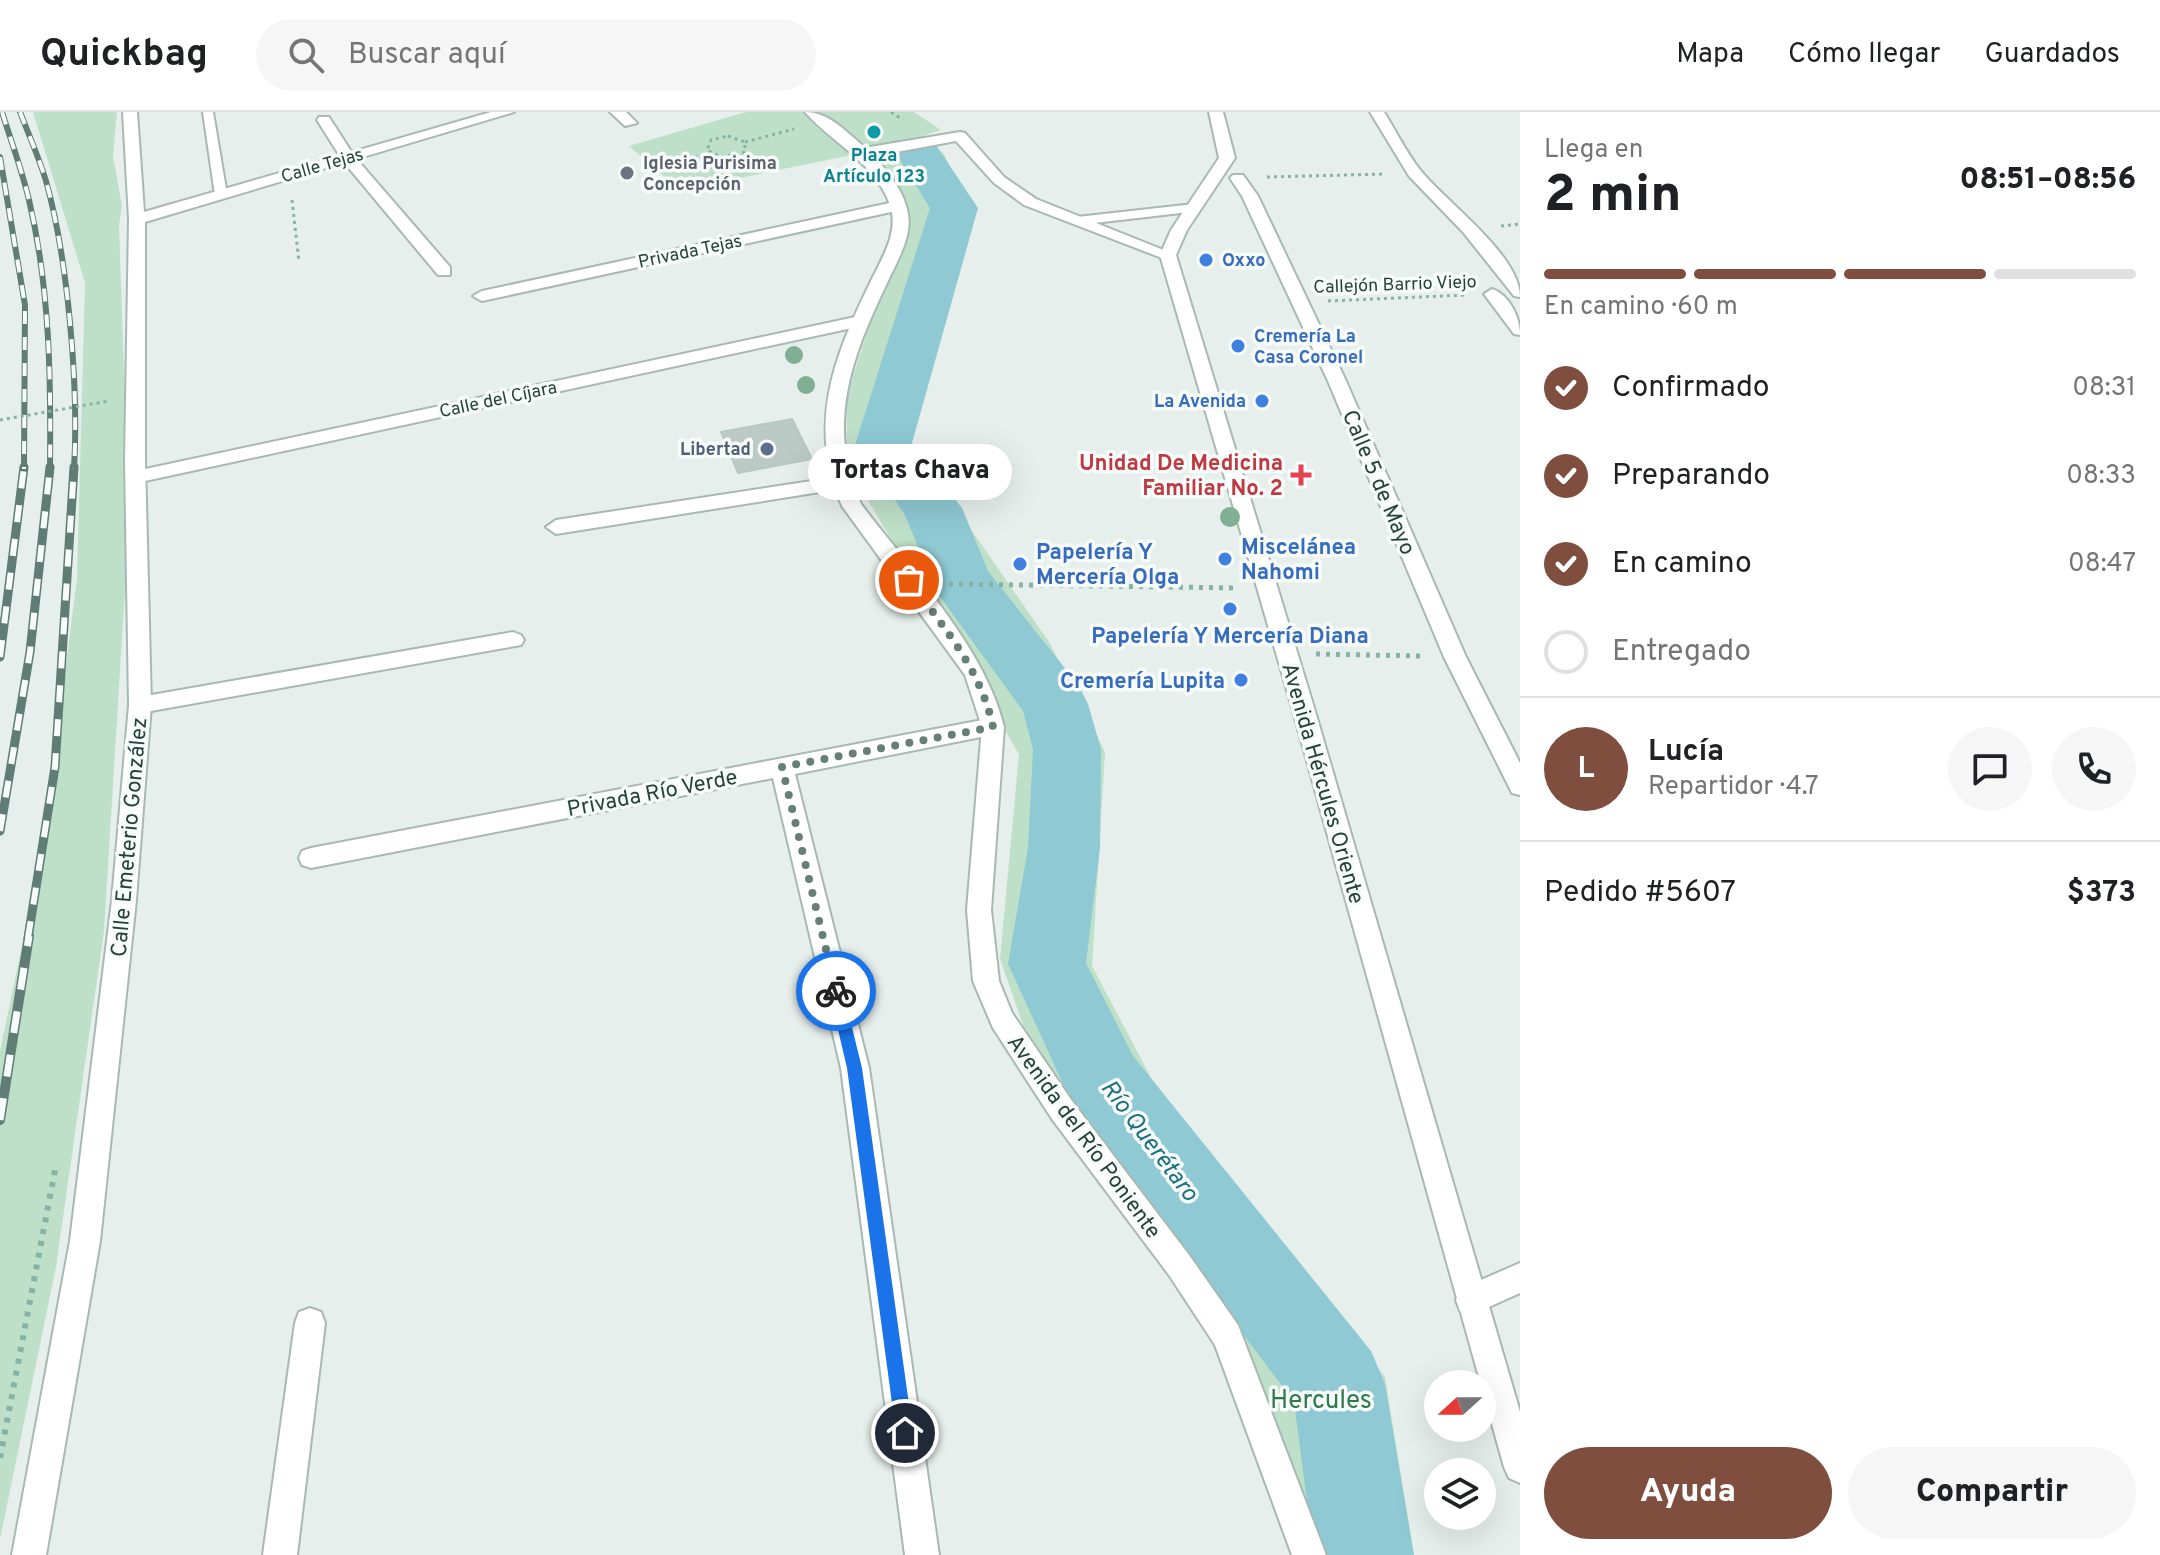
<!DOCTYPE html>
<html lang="es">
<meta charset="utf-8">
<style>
:root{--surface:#fff;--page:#f6f6f6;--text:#202124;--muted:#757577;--line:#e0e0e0;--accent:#7f4e3f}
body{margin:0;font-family:Overpass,sans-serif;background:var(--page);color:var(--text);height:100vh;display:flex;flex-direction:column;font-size:30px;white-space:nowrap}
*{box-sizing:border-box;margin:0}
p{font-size:26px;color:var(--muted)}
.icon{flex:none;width:44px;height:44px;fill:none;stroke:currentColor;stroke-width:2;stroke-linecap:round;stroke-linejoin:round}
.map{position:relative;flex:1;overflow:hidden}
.panel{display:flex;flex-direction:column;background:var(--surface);width:640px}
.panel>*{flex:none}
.needle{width:52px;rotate:249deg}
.buttons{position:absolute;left:1424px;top:1258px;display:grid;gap:16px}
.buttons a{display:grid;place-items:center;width:72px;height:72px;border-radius:50%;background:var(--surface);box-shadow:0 8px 32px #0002;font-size:40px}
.pin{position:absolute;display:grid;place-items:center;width:68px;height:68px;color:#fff;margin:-34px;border:4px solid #fff;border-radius:50%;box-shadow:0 2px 8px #0007}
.courier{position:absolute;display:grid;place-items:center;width:80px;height:80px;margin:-40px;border:6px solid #1a73e8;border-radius:50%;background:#fff;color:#222;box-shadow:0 2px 10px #0007}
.bubble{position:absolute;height:56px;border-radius:28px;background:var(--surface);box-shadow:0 8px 32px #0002;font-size:26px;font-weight:800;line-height:56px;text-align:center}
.summary em{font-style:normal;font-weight:800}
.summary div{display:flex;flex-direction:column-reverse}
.summary{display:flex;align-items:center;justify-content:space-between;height:136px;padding:0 24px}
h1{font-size:52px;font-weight:800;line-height:60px}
.bar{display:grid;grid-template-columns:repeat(4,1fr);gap:12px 8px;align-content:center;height:96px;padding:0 24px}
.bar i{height:10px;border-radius:6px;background:var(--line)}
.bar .on{background:var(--accent)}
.bar p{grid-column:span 4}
.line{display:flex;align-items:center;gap:20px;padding:0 24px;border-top:2px solid var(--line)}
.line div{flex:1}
.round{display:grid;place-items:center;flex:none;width:84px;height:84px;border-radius:42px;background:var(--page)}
ol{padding:0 24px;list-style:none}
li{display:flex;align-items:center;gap:24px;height:88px}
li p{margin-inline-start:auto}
li .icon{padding:8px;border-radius:50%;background:var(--accent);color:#fff;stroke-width:4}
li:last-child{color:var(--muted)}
li i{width:44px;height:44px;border:4px solid var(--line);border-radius:50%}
.primary-button{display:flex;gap:16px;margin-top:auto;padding:16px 24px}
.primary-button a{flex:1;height:92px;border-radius:48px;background:var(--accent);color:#fff;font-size:32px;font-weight:800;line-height:92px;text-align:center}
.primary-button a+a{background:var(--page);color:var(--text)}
header{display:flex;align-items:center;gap:48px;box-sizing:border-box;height:112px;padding:0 40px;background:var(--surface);border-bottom:2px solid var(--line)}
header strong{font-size:38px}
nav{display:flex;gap:44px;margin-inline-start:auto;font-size:28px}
.search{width:560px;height:72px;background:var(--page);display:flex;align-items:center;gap:20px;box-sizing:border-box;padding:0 28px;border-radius:44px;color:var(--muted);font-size:30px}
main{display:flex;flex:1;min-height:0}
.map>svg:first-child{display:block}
.green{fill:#bfe0c8}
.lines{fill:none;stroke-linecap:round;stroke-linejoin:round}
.river{fill:#8ec9d4;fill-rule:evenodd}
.building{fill:#bbcac4;stroke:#b8c9c2;stroke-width:2}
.service-casing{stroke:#a8b8b2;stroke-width:4}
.minor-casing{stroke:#a8b8b2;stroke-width:4}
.tertiary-casing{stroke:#a8b8b2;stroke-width:4}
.path-far2{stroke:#86b3a5;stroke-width:3;stroke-dasharray:3 4;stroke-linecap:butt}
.path-far1{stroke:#86b3a5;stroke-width:5;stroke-dasharray:4 6;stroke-linecap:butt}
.path{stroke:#86b3a5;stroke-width:6;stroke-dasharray:5 7;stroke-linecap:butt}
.service{fill:#fff;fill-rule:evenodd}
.minor{fill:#fff;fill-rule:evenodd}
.tertiary{fill:#fff;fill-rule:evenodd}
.rail-far2-casing{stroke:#5f7d75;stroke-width:6}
.rail-far1-casing{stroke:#5f7d75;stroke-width:9}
.rail-casing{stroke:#5f7d75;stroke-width:10}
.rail-far2{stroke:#f7fbf9;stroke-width:4;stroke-dasharray:13;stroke-linecap:butt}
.rail-far1{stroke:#f7fbf9;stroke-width:6;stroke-dasharray:17;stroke-linecap:butt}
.rail{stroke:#f7fbf9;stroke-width:7;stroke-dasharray:22;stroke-linecap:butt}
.path-bridge{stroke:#86b3a5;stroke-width:3;stroke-dasharray:3 4;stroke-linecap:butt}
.tree{fill:#80af93}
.route{fill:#1a73e8}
.done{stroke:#687f78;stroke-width:8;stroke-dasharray:0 14.4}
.culture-dot{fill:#0f9aa8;stroke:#f7fbf9;stroke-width:3}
.worship-dot{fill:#6b7280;stroke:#f7fbf9;stroke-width:3}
.shop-dot{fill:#3f7fe0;stroke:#f7fbf9;stroke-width:3}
.service-dot{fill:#5c6f8a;stroke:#f7fbf9;stroke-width:3}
.health-dot{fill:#e0444e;stroke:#f7fbf9;stroke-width:3}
.labels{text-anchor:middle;stroke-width:7;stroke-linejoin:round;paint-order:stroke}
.far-culture-label{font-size:18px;font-weight:bold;fill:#0d838f;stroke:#f7fbf9}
.far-worship-label{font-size:18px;font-weight:bold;fill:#5b616d;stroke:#f7fbf9;text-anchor:start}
.far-street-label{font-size:18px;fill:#24423a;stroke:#f7fbf9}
.far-shop-label{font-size:18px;font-weight:bold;fill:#366cbe;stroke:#f7fbf9;text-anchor:start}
.far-service-label{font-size:18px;font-weight:bold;fill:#4e5e75;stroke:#f7fbf9;text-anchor:end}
.health-label{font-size:22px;font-weight:bold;fill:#be3a42;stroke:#f7fbf9;text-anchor:end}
.street-label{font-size:22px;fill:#24423a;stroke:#f7fbf9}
.shop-label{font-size:22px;font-weight:bold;fill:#366cbe;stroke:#f7fbf9;text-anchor:start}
.water-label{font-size:24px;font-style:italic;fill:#1c6f80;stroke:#f7fbf9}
.near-park-label{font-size:26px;fill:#2d7a4b;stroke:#f7fbf9}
</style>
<header>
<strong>Quickbag</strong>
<div class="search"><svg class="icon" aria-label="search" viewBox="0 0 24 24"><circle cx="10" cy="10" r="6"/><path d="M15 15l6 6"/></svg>Buscar aquí</div>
<nav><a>Mapa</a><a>Cómo llegar</a><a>Guardados</a></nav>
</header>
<main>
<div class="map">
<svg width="1520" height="1443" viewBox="0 0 1520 1443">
<rect width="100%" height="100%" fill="#e6efeb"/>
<g class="green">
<polygon points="33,0 117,0 113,44 122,94 119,113 129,413 104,819 56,1155 0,1427 0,939 43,733 77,466 85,171"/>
<polygon points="746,0 914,0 941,18 922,24 944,42 968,97 927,239 910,329 1049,530 1105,640 1092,854 1156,975 1385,1265 1414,1443 1313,1443 1311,1397 1099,1031 1030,933 1000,847 1019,642 847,353 847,283 904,106 873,45 857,42 680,78 629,34"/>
</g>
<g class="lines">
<polygon class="river" points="918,26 934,30 978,96 912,331 962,396 988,459 1079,574 1088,592 1101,637 1100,736 1086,851 1133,944 1371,1239 1385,1272 1414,1443 1314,1443 1294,1290 1075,998 1008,852 1028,736 1033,637 1023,599 938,482 904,401 855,333 930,96 895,40 902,30"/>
</g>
<polygon class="building" points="792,307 812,347 738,361 721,320"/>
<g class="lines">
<g class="service-casing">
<g id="service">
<polygon points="203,0 213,0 227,83 221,87 215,83"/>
<polygon points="1194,92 1198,93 1198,99 1077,113 1071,109 1077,105"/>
</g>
</g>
<g class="minor-casing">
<g id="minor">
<polygon points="610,0 626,0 637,11 625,14"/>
<path d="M 1370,0 L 1384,0 C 1396,19 1407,42 1421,59 C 1447,91 1520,143 1520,185 L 1514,184 L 1463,120 L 1409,64 Z"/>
<polygon points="319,5 329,5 354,44 450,155 450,163 438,163 343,49 317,8"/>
<polygon points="960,20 965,21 1004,65 1036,87 1176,143 1174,146 1162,146 1024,93 994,71 956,29 864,46 856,41 864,36"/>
<polygon points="1233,63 1243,63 1258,84 1346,269 1466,545 1520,651 1520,683 1512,681 1444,545 1328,269 1242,84 1230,66"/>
<polygon points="899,89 905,91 905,97 482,189 473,184 482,179"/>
<path d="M 1492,177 C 1510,183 1520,206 1520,223 L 1514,222 L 1484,182 Z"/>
<polygon points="860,204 869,209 866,213 136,371 126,365 136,359"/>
<polygon points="838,365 845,366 848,371 845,376 556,422 546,415 556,408"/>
<polygon points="513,520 521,523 524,528 521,533 140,601 129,593 140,585"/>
<polygon points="993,606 1001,609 1004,615 1001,621 795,662 869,956 939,1443 905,1443 841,956 773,666 311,756 302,753 299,746 302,739 311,736"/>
<polygon points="1520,1151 1520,1181 1471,1203 1460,1199 1456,1188 1460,1177"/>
<polygon points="310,1196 321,1200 325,1211 297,1443 263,1443 295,1211 299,1200"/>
</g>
</g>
<g class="tertiary-casing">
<g id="tertiary">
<polygon points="123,0 137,0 144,100 491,0 514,0 145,110 145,349 151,593 136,788 100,1129 46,1443 12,1443 70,1129 112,788 129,593 125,349 129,107"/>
<path d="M 805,0 C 828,0 843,17 861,32 C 880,50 904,75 908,102 C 912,126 897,149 887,171 C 852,244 825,313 861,392 C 910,457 986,537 1004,615 L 991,798 L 999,869 L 1012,901 L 1072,989 L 1189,1143 L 1238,1213 L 1326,1443 L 1292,1443 L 1215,1233 L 1169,1163 L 1052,1007 L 993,916 L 973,869 L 967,798 L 982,615 L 965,563 L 842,394 C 807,314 833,247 869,173 C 880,149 900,121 890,93 C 875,50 833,32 805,0 Z"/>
<polygon points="1209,0 1223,0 1235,46 1187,118 1176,143 1315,599 1520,1300 1520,1371 1509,1366 1504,1355 1293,599 1160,143 1171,118 1219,46"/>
</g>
</g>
<g class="path-far2">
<polyline points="891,0 903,8"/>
<polygon points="728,24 745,30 745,40 721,45 707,38 711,28"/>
<polyline points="745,30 794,17"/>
<polyline points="654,56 710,41"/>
<polyline points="1267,65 1385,62"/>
<polyline points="292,88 299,150"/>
<polyline points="1501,114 1520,112"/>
<polyline points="1328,189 1466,183"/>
</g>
<g class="path-far1">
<polyline points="949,472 1239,476"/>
<polyline points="1316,542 1422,544"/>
</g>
<polyline class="path" points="0,1346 56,1053"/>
<use href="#service" class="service"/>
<use href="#minor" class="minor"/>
<use href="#tertiary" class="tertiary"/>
<g class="rail-far2-casing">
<g id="rail-far2">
<path d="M 2,0 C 11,29 22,58 29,88 C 50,177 51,267 50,357"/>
<path d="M 20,0 C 29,23 39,46 46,69 C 68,147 79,276 74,357"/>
<polyline points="0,45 25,193 24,357"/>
</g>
</g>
<g class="rail-far1-casing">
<g id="rail-far1">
<polyline points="0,545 24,355"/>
<polyline points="0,719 30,540 50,355"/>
<polyline points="28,826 55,655 74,355"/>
</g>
</g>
<g class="rail-casing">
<polyline id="rail" points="0,1008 29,824"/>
</g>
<use href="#rail-far2" class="rail-far2"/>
<use href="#rail-far1" class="rail-far1"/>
<use href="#rail" class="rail"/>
<polyline class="path-bridge" points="0,308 109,289"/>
</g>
<g class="tree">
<circle cx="794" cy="243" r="9"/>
<circle cx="806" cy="273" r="9"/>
<circle cx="1230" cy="405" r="10"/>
</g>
<polygon class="route" points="836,873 843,879 862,956 913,1321 905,1330 896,1321 847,956 829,879"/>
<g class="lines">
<path class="done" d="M 836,879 L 782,655 L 993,615 C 981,557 943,515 909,468"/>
</g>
<circle class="culture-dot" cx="874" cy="20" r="8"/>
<circle class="worship-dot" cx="627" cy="61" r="8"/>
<g class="shop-dot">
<circle cx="1206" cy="148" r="8"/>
<circle cx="1238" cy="234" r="8"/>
<circle cx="1262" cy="289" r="8"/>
<circle cx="1225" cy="447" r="8"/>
<circle cx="1020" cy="452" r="8"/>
<circle cx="1230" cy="497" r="8"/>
<circle cx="1241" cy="568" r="8"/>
</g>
<circle class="service-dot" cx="767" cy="337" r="8"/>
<path class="health-dot" d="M1297 351h8v8h8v8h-8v8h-8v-8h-8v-8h8z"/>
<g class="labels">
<g class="far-culture-label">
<text x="874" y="49">Plaza<tspan x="874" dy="21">Artículo 123</tspan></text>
</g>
<g class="far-worship-label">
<text x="643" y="57">Iglesia Purisima<tspan x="643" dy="21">Concepción</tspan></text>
</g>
<g class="far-street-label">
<text transform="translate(322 53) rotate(-16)" y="6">Calle Tejas</text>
<text transform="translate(690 139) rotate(-12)" y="6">Privada Tejas</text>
<text transform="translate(1395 172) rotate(-2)" y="6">Callejón Barrio Viejo</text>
<text transform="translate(498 287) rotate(-12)" y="6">Calle del Cíjara</text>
</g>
<g class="far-shop-label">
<text x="1222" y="154">Oxxo</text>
<text x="1254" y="230">Cremería La<tspan x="1254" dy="21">Casa Coronel</tspan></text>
<text x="1246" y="295" text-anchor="end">La Avenida</text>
</g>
<g class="far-service-label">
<text x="751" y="343">Libertad</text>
</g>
<g class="health-label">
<text x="1283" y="358">Unidad De Medicina<tspan x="1283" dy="25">Familiar No. 2</tspan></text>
</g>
<g class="street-label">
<text transform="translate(1380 370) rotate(67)" y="8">Calle 5 de Mayo</text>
<text transform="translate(1324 671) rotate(74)" y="8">Avenida Hércules Oriente</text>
<text transform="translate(652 680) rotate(-11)" y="8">Privada Río Verde</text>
<text transform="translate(128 725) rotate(-85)" y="8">Calle Emeterio González</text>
<text transform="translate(1085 1024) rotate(54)" y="8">Avenida del Río Poniente</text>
</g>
<g class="shop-label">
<text x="1241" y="442">Miscelánea<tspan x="1241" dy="25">Nahomi</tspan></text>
<text x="1036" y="447">Papelería Y<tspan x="1036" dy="25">Mercería Olga</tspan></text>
<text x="1230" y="531" text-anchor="middle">Papelería Y Mercería Diana</text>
<text x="1225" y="576" text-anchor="end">Cremería Lupita</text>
</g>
<g class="water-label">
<text transform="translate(1150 1028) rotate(53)" y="8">Río Querétaro</text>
</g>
<g class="near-park-label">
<text x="1321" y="1296">Hercules</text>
</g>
</g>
</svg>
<div class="buttons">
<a><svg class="needle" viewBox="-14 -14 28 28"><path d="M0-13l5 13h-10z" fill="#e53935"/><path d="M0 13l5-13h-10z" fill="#757577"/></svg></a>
<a><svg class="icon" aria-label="layers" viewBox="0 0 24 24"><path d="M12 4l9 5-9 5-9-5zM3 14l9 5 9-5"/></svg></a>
</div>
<div class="pin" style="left:909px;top:468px;background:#ea580c"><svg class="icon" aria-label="bag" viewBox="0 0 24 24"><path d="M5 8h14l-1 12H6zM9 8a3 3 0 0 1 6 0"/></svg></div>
<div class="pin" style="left:905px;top:1321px;background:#1f2937"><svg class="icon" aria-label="home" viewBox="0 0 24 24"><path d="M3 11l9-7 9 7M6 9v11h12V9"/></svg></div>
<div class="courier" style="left:836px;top:879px"><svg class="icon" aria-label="bike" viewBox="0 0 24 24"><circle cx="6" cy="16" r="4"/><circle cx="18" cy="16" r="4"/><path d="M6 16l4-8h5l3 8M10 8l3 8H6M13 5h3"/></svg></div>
<div class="bubble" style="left:808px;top:332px;width:204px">Tortas Chava</div>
</div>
<section class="panel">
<div class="summary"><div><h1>2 min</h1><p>Llega en</p></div><em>08:51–08:56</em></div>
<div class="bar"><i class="on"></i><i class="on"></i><i class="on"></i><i></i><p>En camino · 60 m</p></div>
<ol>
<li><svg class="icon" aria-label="check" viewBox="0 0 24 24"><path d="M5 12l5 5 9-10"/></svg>Confirmado<p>08:31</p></li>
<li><svg class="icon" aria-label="check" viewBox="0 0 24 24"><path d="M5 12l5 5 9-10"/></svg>Preparando<p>08:33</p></li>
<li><svg class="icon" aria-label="check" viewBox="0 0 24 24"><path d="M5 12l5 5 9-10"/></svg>En camino<p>08:47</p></li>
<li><i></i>Entregado</li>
</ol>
<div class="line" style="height:144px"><b class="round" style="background:var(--accent);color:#fff">L</b><div><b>Lucía</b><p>Repartidor · 4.7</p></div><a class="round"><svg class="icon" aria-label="chat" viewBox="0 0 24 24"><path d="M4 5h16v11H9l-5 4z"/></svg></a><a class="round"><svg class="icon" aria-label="phone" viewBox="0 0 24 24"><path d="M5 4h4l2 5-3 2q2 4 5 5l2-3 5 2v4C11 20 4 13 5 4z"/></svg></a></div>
<div class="line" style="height:104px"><div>Pedido #5607</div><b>$373</b></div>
<div class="primary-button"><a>Ayuda</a><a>Compartir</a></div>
</section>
</main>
